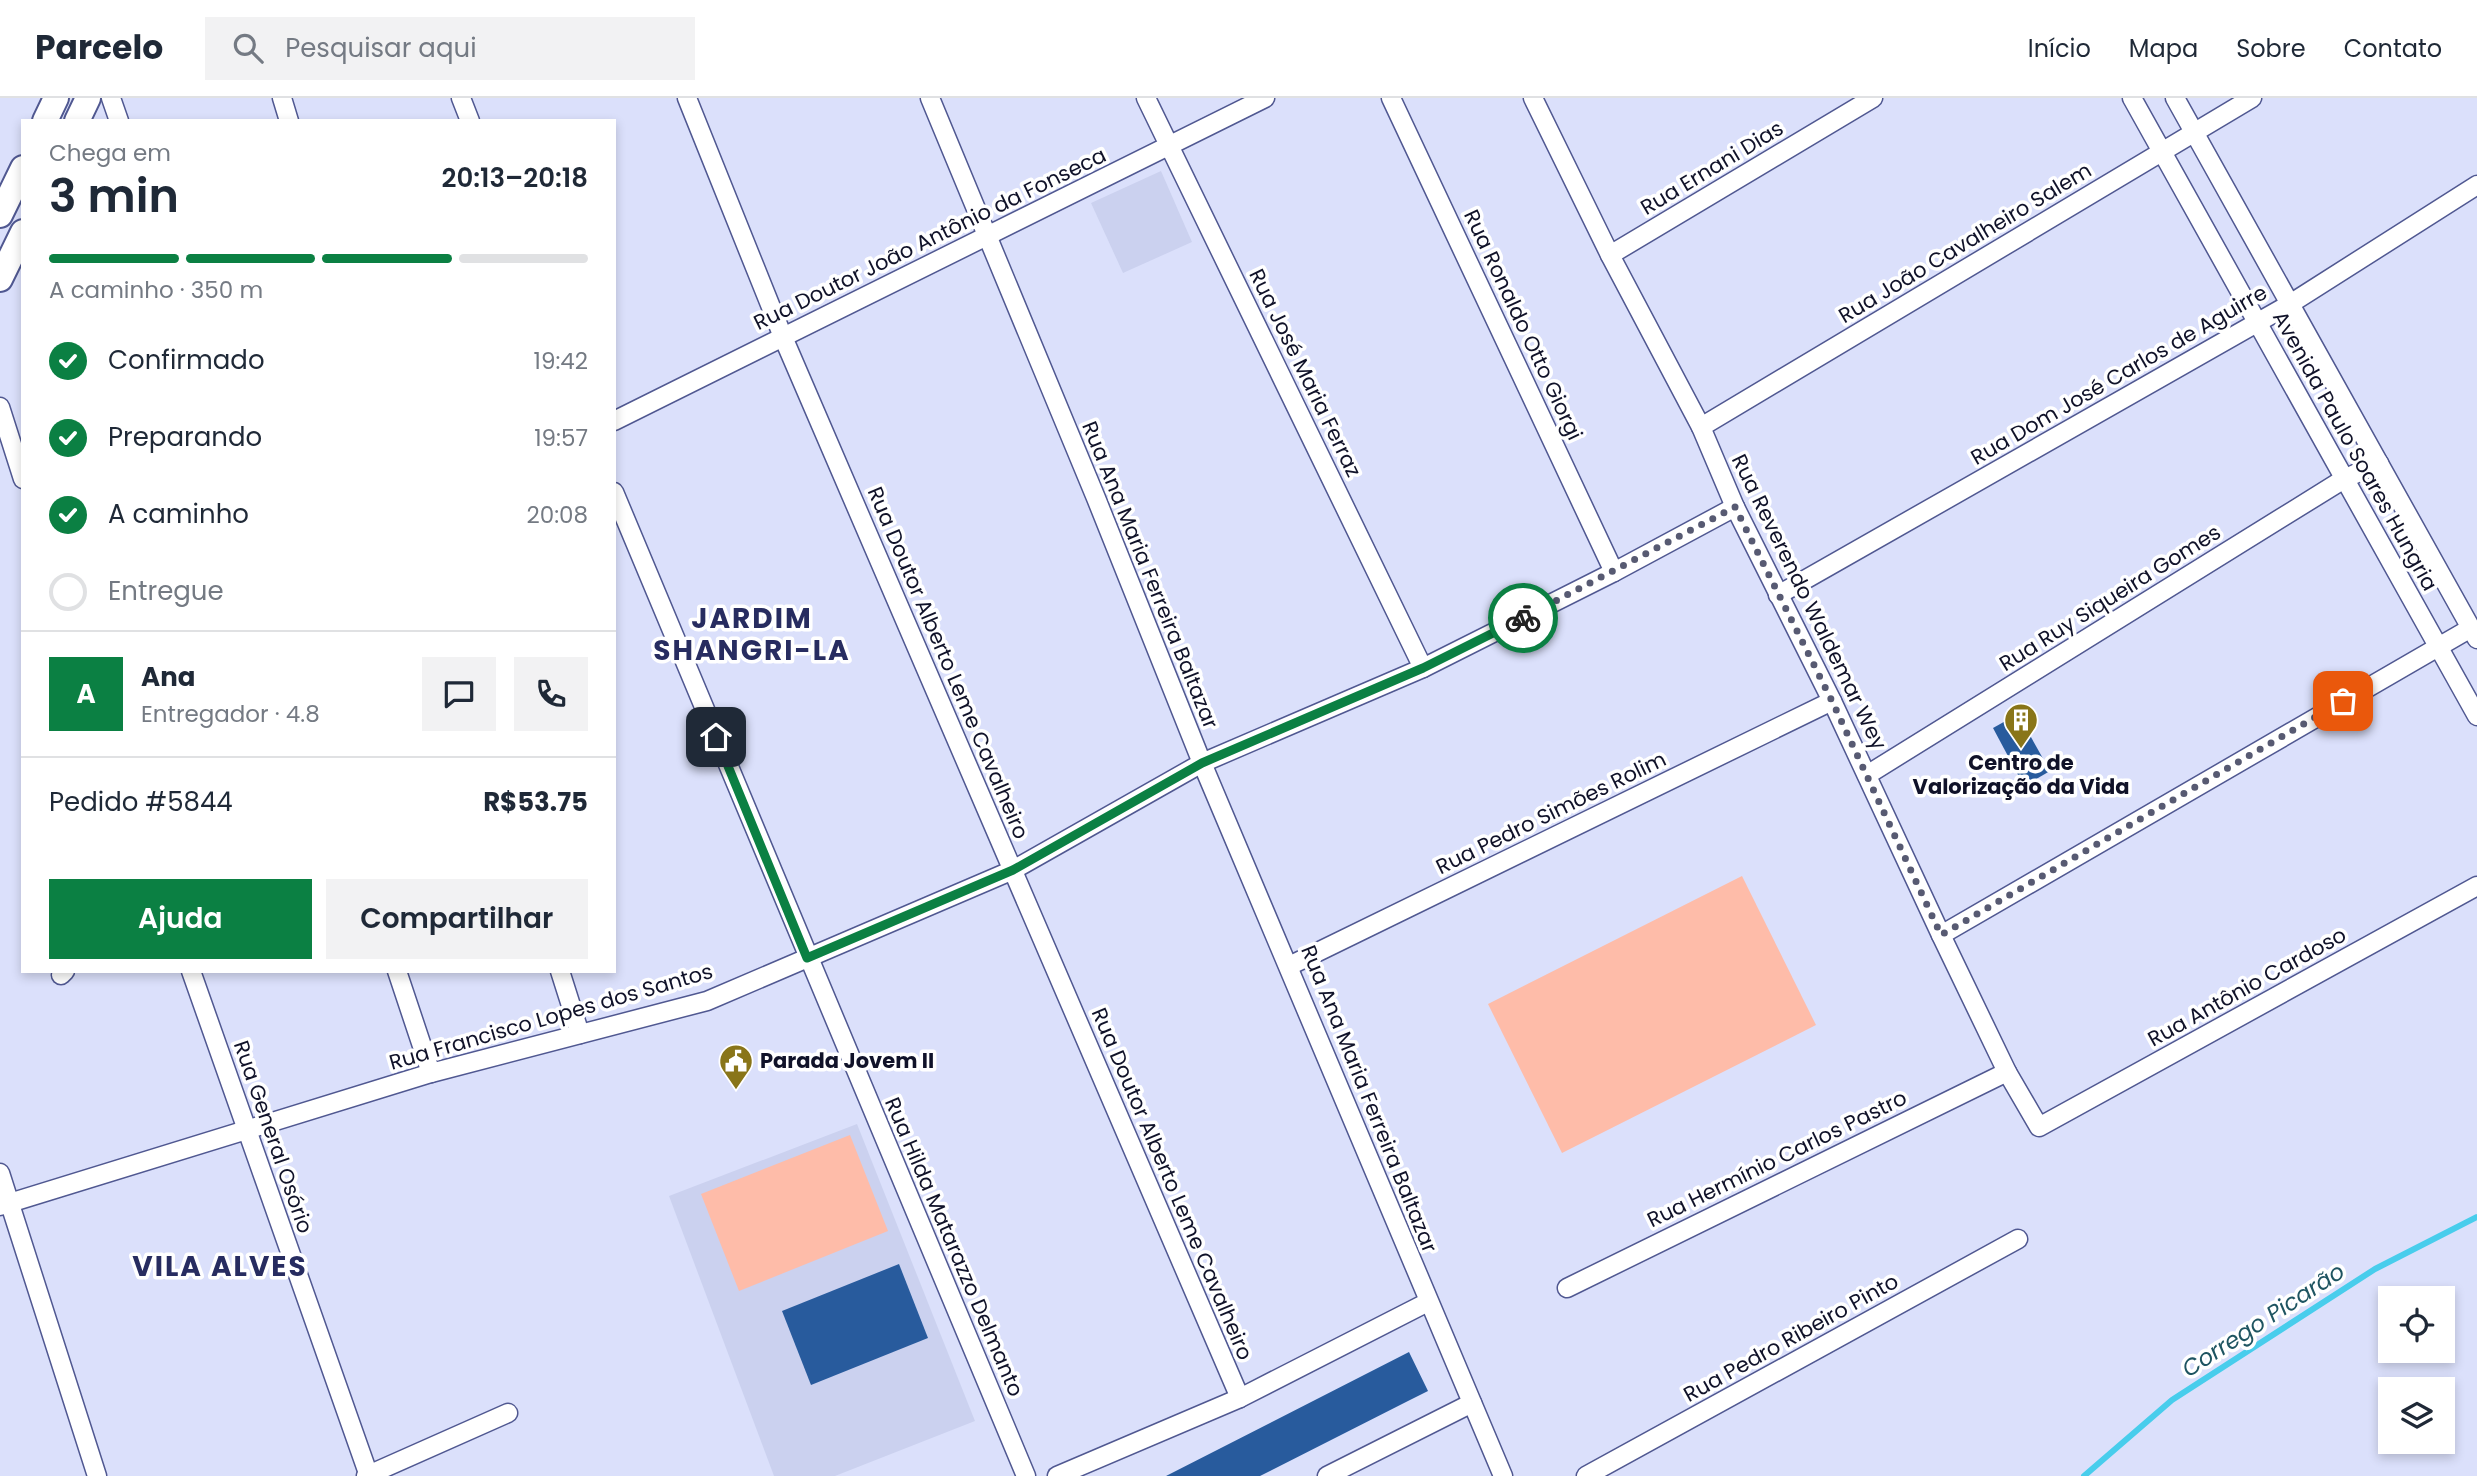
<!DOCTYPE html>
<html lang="pt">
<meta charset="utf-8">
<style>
:root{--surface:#fff;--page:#f2f2f3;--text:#1f2937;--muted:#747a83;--line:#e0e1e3;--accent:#0b8043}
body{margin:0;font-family:Poppins,sans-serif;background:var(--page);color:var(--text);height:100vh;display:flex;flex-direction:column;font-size:26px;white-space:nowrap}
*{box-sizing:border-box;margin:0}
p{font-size:23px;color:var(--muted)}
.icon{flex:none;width:38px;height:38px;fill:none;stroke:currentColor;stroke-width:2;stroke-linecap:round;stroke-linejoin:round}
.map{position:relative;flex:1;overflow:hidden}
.details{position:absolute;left:21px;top:21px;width:595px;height:854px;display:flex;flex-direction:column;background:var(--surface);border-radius:0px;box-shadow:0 4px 10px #0003}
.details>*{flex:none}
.tools{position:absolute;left:2378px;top:1188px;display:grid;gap:14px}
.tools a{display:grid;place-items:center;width:77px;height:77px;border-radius:0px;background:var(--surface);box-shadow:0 4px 10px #0003;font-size:35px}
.pin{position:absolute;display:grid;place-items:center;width:60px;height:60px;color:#fff;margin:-30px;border-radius:14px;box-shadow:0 4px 10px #0006}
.courier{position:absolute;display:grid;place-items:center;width:70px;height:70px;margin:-35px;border:5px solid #0b8043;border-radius:50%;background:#fff;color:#222;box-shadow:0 2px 9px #0007}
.overview em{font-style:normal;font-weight:600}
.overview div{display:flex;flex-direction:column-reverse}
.overview{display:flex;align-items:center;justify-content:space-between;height:119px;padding:0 28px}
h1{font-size:46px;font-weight:600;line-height:52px}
.bar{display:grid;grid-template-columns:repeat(4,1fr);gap:10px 7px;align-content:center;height:84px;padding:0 28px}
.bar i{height:9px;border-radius:5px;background:var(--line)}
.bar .active{background:var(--accent)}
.bar p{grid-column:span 4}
.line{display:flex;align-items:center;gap:18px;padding:0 28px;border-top:2px solid var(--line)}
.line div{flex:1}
.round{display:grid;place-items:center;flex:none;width:74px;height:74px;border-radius:0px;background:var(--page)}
ol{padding:0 28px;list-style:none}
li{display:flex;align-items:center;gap:21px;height:77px}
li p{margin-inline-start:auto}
li .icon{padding:7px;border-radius:50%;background:var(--accent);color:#fff;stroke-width:4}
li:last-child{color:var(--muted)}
li i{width:38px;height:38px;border:4px solid var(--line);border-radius:50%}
.action{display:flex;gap:14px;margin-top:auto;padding:14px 28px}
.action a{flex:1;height:80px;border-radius:0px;background:var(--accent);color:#fff;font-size:28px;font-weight:600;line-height:80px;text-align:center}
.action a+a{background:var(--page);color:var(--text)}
header{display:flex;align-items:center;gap:42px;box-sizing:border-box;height:98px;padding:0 35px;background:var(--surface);border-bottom:2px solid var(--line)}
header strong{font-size:33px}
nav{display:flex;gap:38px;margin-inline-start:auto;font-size:24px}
.search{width:490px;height:63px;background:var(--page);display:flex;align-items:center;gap:18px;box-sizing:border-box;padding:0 24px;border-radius:0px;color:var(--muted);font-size:26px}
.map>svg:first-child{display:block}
.built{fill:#cbd1ef}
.green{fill:#febca9}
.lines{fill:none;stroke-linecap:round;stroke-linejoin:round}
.stream{stroke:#48cdec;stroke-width:6}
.building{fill:#285b9d}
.street-casing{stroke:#505891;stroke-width:21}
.secondary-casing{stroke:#505891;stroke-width:28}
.street{stroke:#fff;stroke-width:18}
.secondary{stroke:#fff;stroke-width:24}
.done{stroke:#575a72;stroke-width:7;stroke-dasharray:0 12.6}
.route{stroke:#0b8043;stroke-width:9}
.labels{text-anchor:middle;stroke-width:7;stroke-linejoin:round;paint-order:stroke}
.street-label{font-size:21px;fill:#101229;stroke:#fff}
.poi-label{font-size:21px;font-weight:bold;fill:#101229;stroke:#fff}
.water-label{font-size:23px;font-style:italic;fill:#1e5461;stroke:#fff}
.district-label{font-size:28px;font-weight:bold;letter-spacing:2px;fill:#272c60;stroke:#fff}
</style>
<header>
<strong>Parcelo</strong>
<div class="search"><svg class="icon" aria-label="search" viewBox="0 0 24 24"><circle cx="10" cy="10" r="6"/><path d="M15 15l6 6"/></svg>Pesquisar aqui</div>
<nav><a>Início</a><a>Mapa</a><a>Sobre</a><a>Contato</a></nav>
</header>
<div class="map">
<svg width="2477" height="1378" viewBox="0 0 2477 1378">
<rect width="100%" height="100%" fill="#dbe0fb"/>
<g class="built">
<polygon points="1161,73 1192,144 1123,175 1091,105"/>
<polygon points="857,1026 975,1323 835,1378 774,1378 669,1098"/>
</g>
<g class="green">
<polygon points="1742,778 1816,927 1562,1055 1488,906"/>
<polygon points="850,1037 888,1133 739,1193 701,1096"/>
</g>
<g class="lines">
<polyline class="stream" points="2084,1378 2172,1302 2375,1171 2477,1119"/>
</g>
<g class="building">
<polygon points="2018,616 2050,673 2024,688 1993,630"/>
<polygon points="899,1166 928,1240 811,1287 782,1213"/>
<polygon points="1409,1254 1428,1293 1408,1303 1260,1378 1166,1378"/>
</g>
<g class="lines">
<g class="street-casing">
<g id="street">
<polyline points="111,0 119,23"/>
<polyline points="282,0 289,23"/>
<polyline points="461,0 470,23"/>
<polyline points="687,0 783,239 1240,1300"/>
<polyline points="930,0 1096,400 1202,665 1503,1378"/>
<polyline points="1146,0 1423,570"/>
<polyline points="1391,0 1614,474"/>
<polyline points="1533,0 1610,157 1701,329 1735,409 1832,603 1941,837 2007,974 2039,1029 2477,788"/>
<polyline points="2132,0 2477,618"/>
<polyline points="2175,0 2477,541"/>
<polyline points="1610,157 1873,0"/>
<polyline points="0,309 23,381"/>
<polyline points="614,323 1265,0"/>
<polyline points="1701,329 2252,0"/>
<polyline points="614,394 1026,1378"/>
<polyline points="1778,497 2290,206 2477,87"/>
<polyline points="1867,677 2344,381 2379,365"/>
<polyline points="1941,837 2471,530"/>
<polyline points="1289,868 1832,603"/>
<polyline points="191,873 369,1378"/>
<polyline points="397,873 431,975"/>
<polyline points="560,873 580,936"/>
<polyline points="61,877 65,873"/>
<polyline points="0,1075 97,1378"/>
<polyline points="0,1108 431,975 707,903 1013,772 1202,665 1423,570 1614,474 1735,409"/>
<polyline points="1567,1190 2007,974"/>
<polyline points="366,1378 508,1315"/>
<polyline points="1057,1378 1240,1300 1428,1204"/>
<polyline points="1327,1378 1472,1305"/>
<polyline points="1586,1378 2018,1141"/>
</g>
</g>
<g class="secondary-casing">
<g id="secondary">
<polyline points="45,23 56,0"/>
<polyline points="77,23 88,0"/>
<polyline points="0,117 23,70"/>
<polyline points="0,181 23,134"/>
</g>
</g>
<use href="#street" class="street"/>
<use href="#secondary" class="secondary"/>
</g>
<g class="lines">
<polyline class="done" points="1523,520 1735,409 1832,603 1941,837 2343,603"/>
<polyline class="route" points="716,639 807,860 1013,772 1202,665 1423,570 1523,520"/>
</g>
<defs>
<g id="building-pin" transform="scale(1.75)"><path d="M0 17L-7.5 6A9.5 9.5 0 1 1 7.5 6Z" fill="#897519" stroke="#fff"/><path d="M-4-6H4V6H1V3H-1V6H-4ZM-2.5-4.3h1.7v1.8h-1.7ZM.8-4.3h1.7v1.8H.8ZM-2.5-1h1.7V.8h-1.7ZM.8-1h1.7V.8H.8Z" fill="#fff"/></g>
<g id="civic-pin" transform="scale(1.75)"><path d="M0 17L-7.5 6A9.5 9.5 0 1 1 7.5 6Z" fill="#897519" stroke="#fff"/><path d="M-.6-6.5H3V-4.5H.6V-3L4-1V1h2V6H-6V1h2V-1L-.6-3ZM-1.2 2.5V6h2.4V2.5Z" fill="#fff"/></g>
</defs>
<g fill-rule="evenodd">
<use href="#building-pin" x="2021" y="622"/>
<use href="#civic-pin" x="736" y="963"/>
</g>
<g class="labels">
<g class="street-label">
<text transform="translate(1712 70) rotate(-31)" y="7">Rua Ernani Dias</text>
<text transform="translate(930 141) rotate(-26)" y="7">Rua Doutor João Antônio da Fonseca</text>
<text transform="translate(1965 145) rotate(-31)" y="7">Rua João Cavalheiro Salem</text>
<text transform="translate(1523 227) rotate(65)" y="7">Rua Ronaldo Otto Giorgi</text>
<text transform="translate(1305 275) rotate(64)" y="7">Rua José Maria Ferraz</text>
<text transform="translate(2119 277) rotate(-30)" y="7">Rua Dom José Carlos de Aguirre</text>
<text transform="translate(2355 353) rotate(61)" y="7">Avenida Paulo Soares Hungria</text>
<text transform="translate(1150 477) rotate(68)" y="7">Rua Ana Maria Ferreira Baltazar</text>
<text transform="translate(2110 500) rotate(-32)" y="7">Rua Ruy Siqueira Gomes</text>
<text transform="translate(1809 504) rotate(64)" y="7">Rua Reverendo Waldemar Wey</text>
<text transform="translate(948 565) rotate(67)" y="7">Rua Doutor Alberto Leme Cavalheiro</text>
<text transform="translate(1551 715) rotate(-26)" y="7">Rua Pedro Simões Rolim</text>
<text transform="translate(2247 889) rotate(-29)" y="7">Rua Antônio Cardoso</text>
<text transform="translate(551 919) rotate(-16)" y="7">Rua Francisco Lopes dos Santos</text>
<text transform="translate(1369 1001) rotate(68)" y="7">Rua Ana Maria Ferreira Baltazar</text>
<text transform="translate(273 1039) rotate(71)" y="7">Rua General Osório</text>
<text transform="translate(1777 1061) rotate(-26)" y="7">Rua Hermínio Carlos Pastro</text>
<text transform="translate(1172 1086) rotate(67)" y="7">Rua Doutor Alberto Leme Cavalheiro</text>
<text transform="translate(954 1149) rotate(67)" y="7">Rua Hilda Matarazzo Delmanto</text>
<text transform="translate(1791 1240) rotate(-29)" y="7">Rua Pedro Ribeiro Pinto</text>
</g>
<g class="poi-label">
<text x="2021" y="672">Centro de<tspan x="2021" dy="24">Valorização da Vida</tspan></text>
<text x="760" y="970" text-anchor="start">Parada Jovem II</text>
</g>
<g class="water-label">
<text transform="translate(2263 1222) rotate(-33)" y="8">Corrego Picarão</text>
</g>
<g class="district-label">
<text x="752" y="530">JARDIM<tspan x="752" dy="32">SHANGRI-LA</tspan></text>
<text x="220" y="1178">VILA ALVES</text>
</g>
</g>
</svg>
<div class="tools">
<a><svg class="icon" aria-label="locate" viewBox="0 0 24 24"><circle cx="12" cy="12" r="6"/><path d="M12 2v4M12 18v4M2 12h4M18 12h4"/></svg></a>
<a><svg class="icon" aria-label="layers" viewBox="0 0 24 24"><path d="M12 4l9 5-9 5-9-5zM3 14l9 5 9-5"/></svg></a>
</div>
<div class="pin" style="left:2343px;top:603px;background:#ea580c"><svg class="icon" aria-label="bag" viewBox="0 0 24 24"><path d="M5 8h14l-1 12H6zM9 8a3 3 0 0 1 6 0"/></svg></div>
<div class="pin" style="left:716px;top:639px;background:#1f2937"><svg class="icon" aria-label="home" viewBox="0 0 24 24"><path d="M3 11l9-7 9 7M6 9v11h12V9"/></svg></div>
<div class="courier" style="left:1523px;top:520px"><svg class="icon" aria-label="bike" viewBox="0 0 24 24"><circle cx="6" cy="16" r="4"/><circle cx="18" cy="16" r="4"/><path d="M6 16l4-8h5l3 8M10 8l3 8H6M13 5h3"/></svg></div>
<section class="details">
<div class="overview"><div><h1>3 min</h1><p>Chega em</p></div><em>20:13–20:18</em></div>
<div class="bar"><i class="active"></i><i class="active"></i><i class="active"></i><i></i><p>A caminho · 350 m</p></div>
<ol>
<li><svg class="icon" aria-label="check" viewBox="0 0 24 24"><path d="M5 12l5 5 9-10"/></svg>Confirmado<p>19:42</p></li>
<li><svg class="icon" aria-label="check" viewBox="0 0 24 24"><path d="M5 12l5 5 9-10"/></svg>Preparando<p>19:57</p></li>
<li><svg class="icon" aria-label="check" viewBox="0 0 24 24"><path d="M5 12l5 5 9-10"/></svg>A caminho<p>20:08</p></li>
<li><i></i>Entregue</li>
</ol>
<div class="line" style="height:126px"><b class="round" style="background:var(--accent);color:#fff">A</b><div><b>Ana</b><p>Entregador · 4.8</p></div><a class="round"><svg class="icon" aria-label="chat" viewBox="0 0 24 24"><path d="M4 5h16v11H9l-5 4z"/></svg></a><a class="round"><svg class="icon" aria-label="phone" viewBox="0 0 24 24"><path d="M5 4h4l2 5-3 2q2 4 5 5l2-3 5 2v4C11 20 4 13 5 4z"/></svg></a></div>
<div class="line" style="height:91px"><div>Pedido #5844</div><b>R$53.75</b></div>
<div class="action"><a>Ajuda</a><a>Compartilhar</a></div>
</section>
</div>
